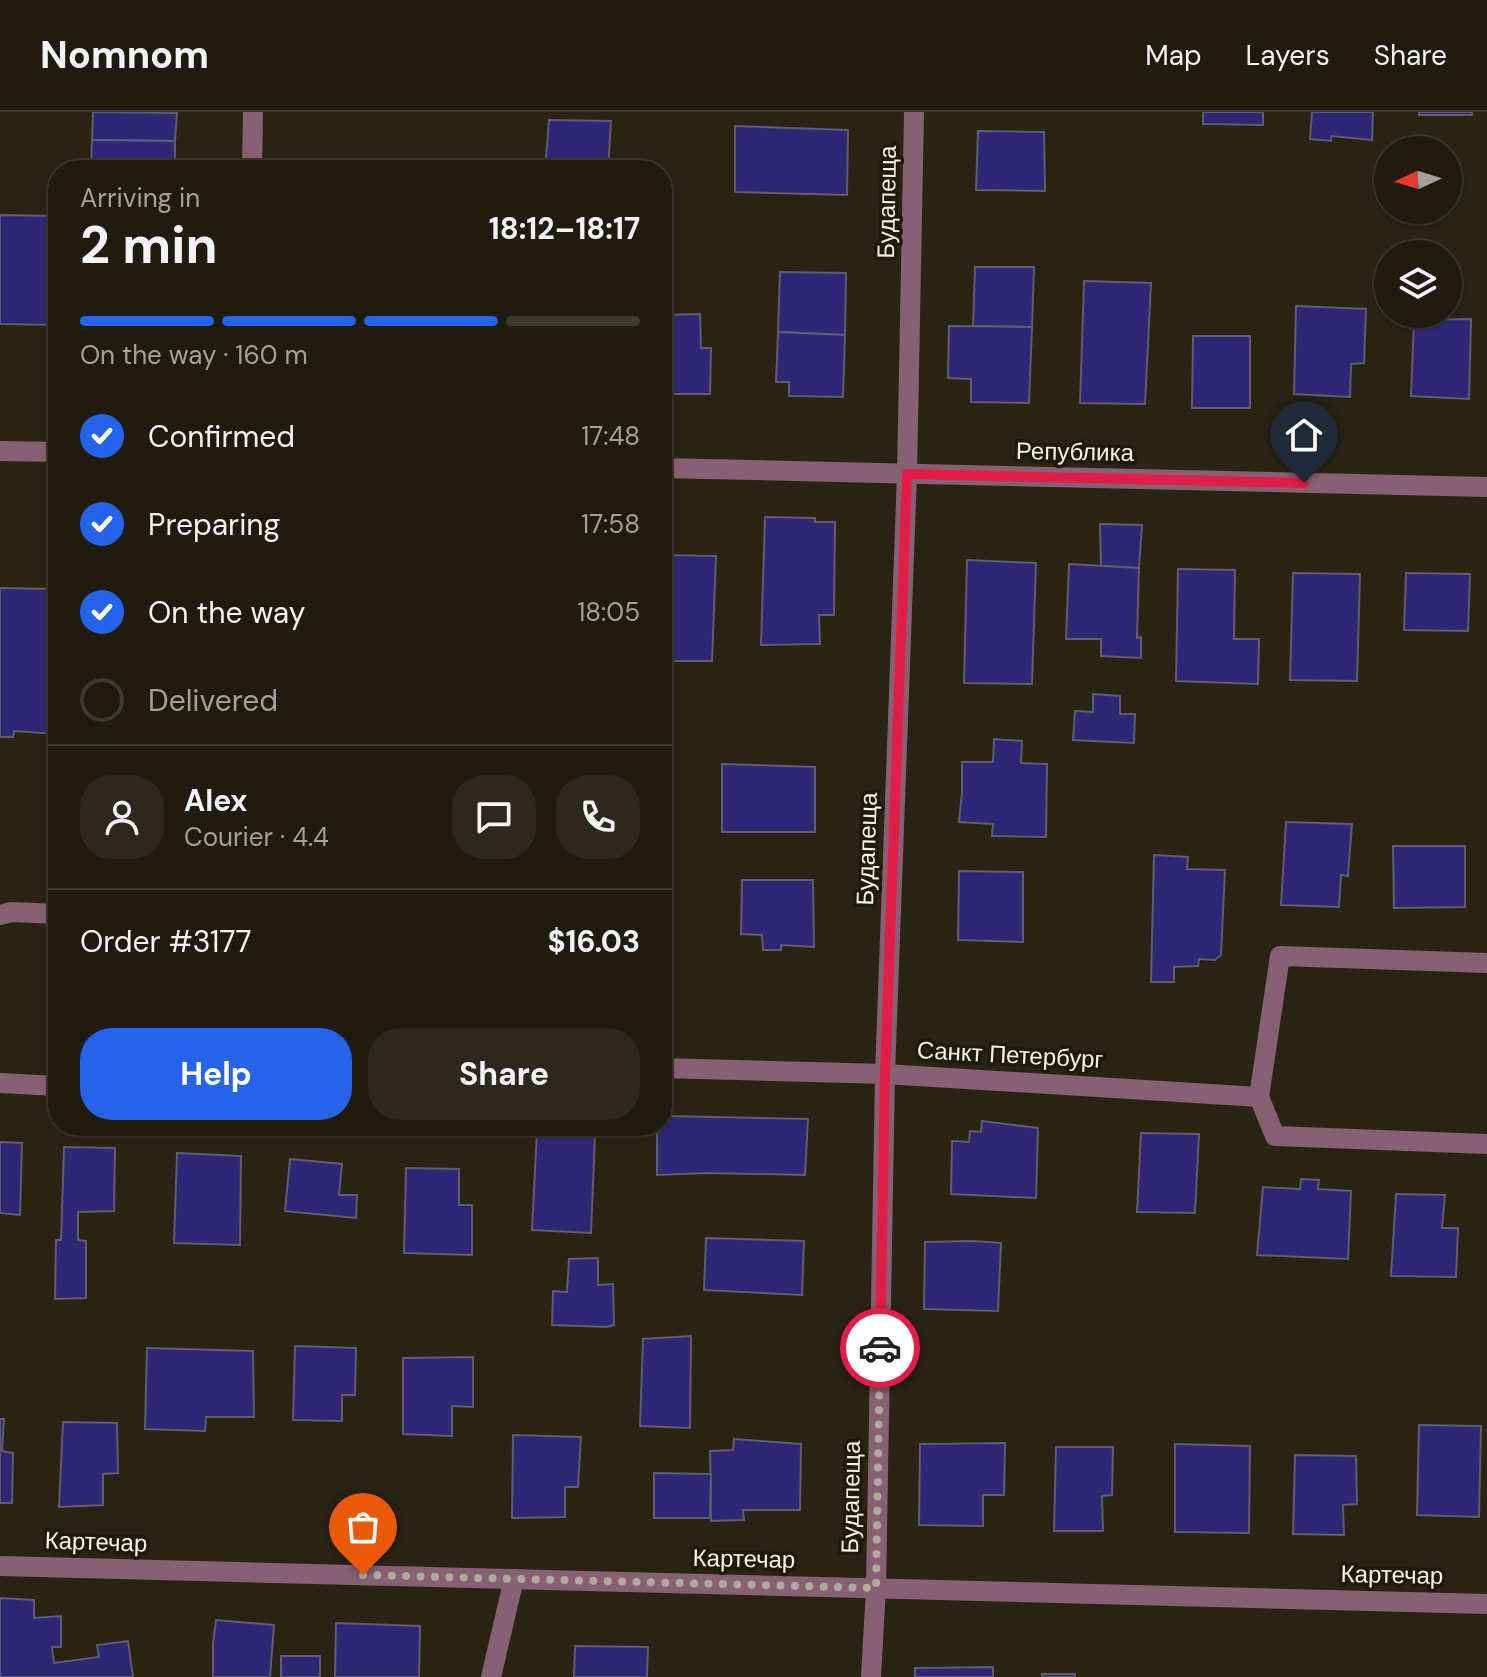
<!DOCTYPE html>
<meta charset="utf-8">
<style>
:root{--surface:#1f1b0f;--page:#2c281d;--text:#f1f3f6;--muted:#a1a19e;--line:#3c392f;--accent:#2563eb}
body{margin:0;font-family:"DM Sans",sans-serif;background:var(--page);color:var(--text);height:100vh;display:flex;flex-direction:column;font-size:30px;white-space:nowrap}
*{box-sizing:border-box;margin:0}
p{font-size:26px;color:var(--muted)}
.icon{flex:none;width:44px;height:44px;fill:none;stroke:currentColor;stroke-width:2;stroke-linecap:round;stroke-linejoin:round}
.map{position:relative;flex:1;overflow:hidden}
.side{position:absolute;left:48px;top:48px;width:624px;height:976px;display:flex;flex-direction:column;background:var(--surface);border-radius:32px;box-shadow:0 2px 6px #0004,0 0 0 2px var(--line)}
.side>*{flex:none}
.needle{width:52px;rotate:266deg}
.buttons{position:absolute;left:1374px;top:24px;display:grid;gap:16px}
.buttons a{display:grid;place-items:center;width:88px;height:88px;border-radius:50%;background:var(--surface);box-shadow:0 2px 6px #0004,0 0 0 2px var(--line);font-size:40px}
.pin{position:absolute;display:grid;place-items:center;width:68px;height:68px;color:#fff;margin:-82px -34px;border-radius:50% 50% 50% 0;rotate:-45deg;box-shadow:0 0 8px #0007}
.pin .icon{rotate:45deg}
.courier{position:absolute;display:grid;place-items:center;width:80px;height:80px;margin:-40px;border:6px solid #e11d48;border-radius:50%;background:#fff;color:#222;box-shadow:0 2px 10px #0007}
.summary em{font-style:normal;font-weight:700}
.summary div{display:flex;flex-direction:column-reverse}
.summary{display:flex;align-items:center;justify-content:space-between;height:136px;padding:0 32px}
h1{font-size:52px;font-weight:700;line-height:60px}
.bar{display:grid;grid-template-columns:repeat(4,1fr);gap:12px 8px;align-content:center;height:96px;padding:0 32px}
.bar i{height:10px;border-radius:6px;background:var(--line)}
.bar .current{background:var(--accent)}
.bar p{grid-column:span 4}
.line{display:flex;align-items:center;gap:20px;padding:0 32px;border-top:2px solid var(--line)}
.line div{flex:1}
.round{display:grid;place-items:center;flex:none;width:84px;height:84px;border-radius:32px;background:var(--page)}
ol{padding:0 32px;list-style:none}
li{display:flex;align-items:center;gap:24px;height:88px}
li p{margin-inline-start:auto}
li .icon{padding:8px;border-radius:50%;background:var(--accent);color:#fff;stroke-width:4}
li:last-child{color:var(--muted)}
li i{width:44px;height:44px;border:4px solid var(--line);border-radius:50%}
.cta{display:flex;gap:16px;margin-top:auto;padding:16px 32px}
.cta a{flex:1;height:92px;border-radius:32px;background:var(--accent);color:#fff;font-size:32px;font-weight:700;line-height:92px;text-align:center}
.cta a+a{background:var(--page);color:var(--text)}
header{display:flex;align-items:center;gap:48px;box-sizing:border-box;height:112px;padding:0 40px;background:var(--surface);border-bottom:2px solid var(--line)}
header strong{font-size:38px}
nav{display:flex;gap:44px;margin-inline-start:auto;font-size:28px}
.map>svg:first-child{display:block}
.building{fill:#312675;stroke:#5d5e70;stroke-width:2}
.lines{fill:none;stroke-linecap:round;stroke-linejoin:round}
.minor{stroke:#886073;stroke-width:20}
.done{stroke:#aeab9e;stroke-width:8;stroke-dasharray:0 14.4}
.route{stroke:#e11d48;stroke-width:10}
.labels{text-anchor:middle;stroke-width:7;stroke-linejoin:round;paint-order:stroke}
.street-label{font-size:24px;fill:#f5f3e8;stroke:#1f1b0b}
</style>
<header>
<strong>Nomnom</strong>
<nav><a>Map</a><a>Layers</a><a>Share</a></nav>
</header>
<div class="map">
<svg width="1487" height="1565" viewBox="0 0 1487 1565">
<rect width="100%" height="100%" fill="#292414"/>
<g class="building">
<polygon points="93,0 177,1 175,29 92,28"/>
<polygon points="1203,0 1263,0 1263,13 1203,12"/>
<polygon points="1312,0 1373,0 1372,28 1331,24 1331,29 1310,27"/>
<rect x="1419" y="0" width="53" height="3"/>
<polygon points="549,8 611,9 608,58 545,58"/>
<polygon points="735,14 848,18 847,83 735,80"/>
<polygon points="978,19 1044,20 1045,79 976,78"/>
<polygon points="92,28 175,29 175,58 91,58"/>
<polygon points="0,103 57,104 56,137 58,137 58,213 0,212"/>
<polygon points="975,155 1034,155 1032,215 973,214"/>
<polygon points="780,160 846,161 845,223 778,220"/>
<polygon points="1084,169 1151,171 1145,292 1080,291"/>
<polygon points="1296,194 1366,197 1364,251 1351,252 1350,285 1294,282"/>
<polygon points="700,202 701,236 711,236 710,282 662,282 662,203"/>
<polygon points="1471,207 1469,287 1411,284 1414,208"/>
<polygon points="949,214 1032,215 1029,291 971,290 971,267 948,266"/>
<polygon points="778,220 845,223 843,285 789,284 789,270 776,270"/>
<polygon points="1193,224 1250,224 1250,296 1192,296"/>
<polygon points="765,405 815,406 815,410 835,410 834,503 819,503 820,532 761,533"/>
<polygon points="1100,412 1142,413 1139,456 1101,454"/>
<polygon points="662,443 716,444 712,549 662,549"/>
<polygon points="967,448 1036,451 1032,572 964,571"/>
<polygon points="1069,452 1139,456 1137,526 1141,525 1141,546 1101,544 1101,527 1066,527"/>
<polygon points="1178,457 1235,458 1234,527 1259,527 1258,572 1176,569"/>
<polygon points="1293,461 1360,462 1357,569 1290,568"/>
<polygon points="1406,461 1470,462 1468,519 1404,518"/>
<polygon points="0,476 50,477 47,555 58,556 58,622 14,619 13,625 0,625"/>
<polygon points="1093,582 1120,584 1120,602 1135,602 1134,631 1073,628 1075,599 1093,600"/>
<polygon points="994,627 1022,629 1021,651 1047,652 1046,725 992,724 993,712 959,710 962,680 962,650 993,650"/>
<polygon points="722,652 815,655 815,720 722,720"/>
<polygon points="1286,710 1352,712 1348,764 1341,763 1339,795 1281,793"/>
<polygon points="1393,734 1465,734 1465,795 1394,796"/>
<polygon points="1154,743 1188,745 1187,757 1225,758 1221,843 1215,848 1199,847 1198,854 1174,855 1174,870 1151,870"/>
<polygon points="959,759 1023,760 1023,830 958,828"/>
<polygon points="742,768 813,768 814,835 781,833 781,838 763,838 762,823 741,822"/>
<polygon points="662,1004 808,1007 805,1063 707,1061 657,1063 657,1014 662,1014"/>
<polygon points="982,1009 1038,1016 1036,1086 951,1082 952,1029 969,1030 970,1019 981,1020"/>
<polygon points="537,1020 595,1023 591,1121 532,1118"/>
<polygon points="1141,1021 1199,1022 1195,1101 1137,1100"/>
<polygon points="0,1030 22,1031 20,1103 0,1101"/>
<polygon points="64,1035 115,1036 114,1099 78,1100 78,1128 86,1129 86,1186 55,1187 56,1128 61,1128"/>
<polygon points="177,1041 241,1044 240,1133 174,1131"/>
<polygon points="290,1047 342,1052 339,1083 357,1083 356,1106 285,1099"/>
<polygon points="406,1056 459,1057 459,1093 472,1093 472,1143 404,1141"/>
<polygon points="1301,1067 1319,1068 1318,1077 1351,1079 1348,1147 1257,1143 1263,1075 1300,1077"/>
<polygon points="1396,1082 1445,1083 1442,1116 1458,1116 1456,1165 1391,1164"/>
<polygon points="706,1126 804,1129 802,1183 704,1178"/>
<polygon points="972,1129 1001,1131 998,1199 924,1197 925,1130"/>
<polygon points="598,1146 598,1173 613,1172 614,1213 607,1215 552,1213 553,1179 567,1180 569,1147"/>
<polygon points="691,1224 690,1316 640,1314 643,1227"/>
<polygon points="295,1234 356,1236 355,1283 342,1283 342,1309 293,1308"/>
<polygon points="147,1236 253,1239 254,1305 206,1305 205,1319 145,1317"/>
<polygon points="473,1245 473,1295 452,1294 452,1324 403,1322 403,1246"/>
<polygon points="0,1307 4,1307 2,1339 13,1341 12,1391 0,1391"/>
<polygon points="63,1310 117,1311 118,1361 103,1362 103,1393 59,1395"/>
<polygon points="1419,1313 1481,1314 1479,1405 1417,1403"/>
<polygon points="513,1323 581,1325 578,1375 565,1375 565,1405 512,1406"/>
<polygon points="734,1327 801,1332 800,1398 743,1398 744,1408 711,1409 710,1339 733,1338"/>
<polygon points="1005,1331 1004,1383 983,1383 983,1414 919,1413 920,1332"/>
<polygon points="1175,1332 1250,1334 1249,1421 1175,1420"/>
<polygon points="1056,1335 1113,1335 1112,1383 1102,1384 1103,1419 1054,1419"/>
<polygon points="1295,1343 1356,1344 1357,1392 1343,1393 1344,1423 1293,1422"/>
<polygon points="654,1361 711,1362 710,1406 654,1406"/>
<polygon points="0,1486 34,1488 34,1506 61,1504 61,1535 52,1535 54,1551 99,1545 97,1533 128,1529 133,1565 0,1565"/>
<polygon points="216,1508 274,1513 270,1565 213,1565 213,1531"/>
<polygon points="336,1511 420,1514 419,1565 335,1565"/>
<polygon points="575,1534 648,1535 647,1565 574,1565"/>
<rect x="281" y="1544" width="39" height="21"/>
<polygon points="993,1555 993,1565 915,1565 915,1556"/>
<rect x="1042" y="1562" width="33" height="3"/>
</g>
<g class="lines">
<g class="minor">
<polyline points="252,58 253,0"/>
<polyline points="0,339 58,340"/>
<polyline points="662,356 1487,375"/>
<polyline points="0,803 11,800 58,802"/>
<polyline points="1487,851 1280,844 1259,985 1275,1024 1487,1032"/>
<polyline points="662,956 885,962 1259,985"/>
<polyline points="0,971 58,974"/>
<polyline points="0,1454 1487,1492"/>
<polyline points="491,1565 514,1467"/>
<polyline points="871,1565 876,1476 885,962 907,362 914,0"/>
</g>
</g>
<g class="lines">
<polyline class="done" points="363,1463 876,1476 880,1236"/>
<polyline class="route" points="880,1236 885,962 907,362 1304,371"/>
</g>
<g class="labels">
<g class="street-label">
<text transform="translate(887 90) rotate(-89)" y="8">Будапеща</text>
<text transform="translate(1075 340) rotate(1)" y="8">Република</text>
<text transform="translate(867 737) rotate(-88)" y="8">Будапеща</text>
<text transform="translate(1010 943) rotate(3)" y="8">Санкт Петербург</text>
<text transform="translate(851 1385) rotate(-89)" y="8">Будапеща</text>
<text transform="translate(96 1430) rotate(2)" y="8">Картечар</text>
<text transform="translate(744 1447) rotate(1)" y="8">Картечар</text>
<text transform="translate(1392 1463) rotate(1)" y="8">Картечар</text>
</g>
</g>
</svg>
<div class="buttons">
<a><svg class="needle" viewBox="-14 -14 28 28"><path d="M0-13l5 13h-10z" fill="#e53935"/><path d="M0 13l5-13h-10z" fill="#a1a19e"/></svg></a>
<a><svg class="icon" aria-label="layers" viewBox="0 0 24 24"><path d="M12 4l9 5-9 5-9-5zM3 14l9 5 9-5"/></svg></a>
</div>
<div class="pin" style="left:363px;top:1463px;background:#ea580c"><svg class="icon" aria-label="bag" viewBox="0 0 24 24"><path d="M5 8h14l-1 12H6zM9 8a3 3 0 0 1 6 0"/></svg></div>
<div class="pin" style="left:1304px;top:371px;background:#1f2937"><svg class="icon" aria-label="home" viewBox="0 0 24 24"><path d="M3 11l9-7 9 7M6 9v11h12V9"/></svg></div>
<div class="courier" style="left:880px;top:1236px"><svg class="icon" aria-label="car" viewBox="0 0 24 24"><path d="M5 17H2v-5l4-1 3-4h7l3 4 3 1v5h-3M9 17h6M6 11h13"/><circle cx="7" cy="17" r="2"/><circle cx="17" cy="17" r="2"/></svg></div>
<section class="side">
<div class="summary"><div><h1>2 min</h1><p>Arriving in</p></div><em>18:12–18:17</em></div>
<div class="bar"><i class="current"></i><i class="current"></i><i class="current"></i><i></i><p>On the way · 160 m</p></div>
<ol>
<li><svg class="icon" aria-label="check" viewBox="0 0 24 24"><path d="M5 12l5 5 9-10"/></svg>Confirmed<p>17:48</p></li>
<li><svg class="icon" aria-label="check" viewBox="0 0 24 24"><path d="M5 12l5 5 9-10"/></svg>Preparing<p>17:58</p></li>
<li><svg class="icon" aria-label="check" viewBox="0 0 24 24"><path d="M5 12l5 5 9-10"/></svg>On the way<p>18:05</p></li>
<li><i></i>Delivered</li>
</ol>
<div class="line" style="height:144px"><a class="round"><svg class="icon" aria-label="person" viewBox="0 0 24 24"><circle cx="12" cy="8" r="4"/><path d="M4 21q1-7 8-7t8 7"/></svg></a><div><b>Alex</b><p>Courier · 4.4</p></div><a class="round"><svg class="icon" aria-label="chat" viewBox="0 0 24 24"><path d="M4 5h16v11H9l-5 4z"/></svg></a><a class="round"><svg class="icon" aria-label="phone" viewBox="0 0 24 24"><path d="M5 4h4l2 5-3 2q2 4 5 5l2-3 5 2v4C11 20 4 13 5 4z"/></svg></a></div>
<div class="line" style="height:104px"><div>Order #3177</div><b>$16.03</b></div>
<div class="cta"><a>Help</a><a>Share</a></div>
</section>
</div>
